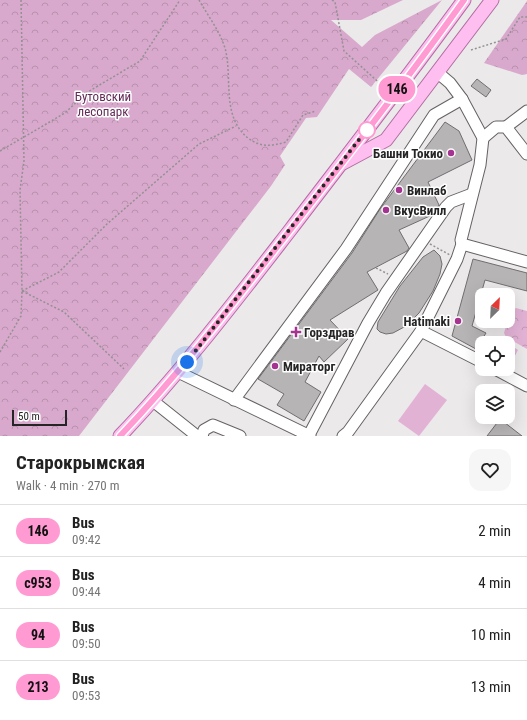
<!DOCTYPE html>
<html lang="en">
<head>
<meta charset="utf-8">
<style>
  :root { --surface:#fff; --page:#f6f6f6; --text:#222; --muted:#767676; --line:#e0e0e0 }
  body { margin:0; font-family:"Roboto Condensed",sans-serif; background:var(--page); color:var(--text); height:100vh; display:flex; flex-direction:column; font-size:15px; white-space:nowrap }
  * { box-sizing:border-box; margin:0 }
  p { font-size:13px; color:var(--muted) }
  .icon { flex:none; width:22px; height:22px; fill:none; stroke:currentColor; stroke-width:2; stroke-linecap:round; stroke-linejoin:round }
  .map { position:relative; height:436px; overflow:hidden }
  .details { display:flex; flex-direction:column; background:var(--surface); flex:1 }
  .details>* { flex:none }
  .badge { padding:0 8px; border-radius:13px; font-size:14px; line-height:26px }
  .needle { width:26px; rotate:24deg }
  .tools { position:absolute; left:475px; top:288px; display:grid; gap:8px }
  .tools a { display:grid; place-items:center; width:40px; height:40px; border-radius:8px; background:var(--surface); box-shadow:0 4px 16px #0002; font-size:20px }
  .scale { position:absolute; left:12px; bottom:10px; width:55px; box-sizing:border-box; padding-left:4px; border:2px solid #262526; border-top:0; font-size:11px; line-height:14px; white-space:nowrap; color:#262526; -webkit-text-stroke:3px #fff; paint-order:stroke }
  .you { position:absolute; width:20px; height:20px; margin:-10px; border:3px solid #fff; border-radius:50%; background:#1a73e8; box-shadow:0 0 0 6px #1a73e833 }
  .map>.badge { position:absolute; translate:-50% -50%; box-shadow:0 0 0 2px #fff }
  .round { display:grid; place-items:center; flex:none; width:42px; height:42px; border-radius:12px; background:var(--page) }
  .overview { display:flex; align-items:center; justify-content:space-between; height:68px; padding:0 16px }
  h1 { font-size:19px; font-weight:700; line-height:30px }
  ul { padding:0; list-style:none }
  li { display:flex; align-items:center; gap:12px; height:52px; padding:0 16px; border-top:1px solid var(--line) }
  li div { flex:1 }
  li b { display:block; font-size:15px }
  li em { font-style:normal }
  li .badge { min-width:44px; font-weight:700; text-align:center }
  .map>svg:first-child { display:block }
  .forest { fill:url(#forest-crowns) }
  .park { fill:url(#park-crowns) }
  .garden { fill:#e2b2d5 }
  .building { fill:#b7b4b6; stroke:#716e71 }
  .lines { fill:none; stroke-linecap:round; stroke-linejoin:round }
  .minor-casing { stroke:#656264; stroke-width:13 }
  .major-casing { stroke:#b26da3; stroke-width:15 }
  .path { stroke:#949193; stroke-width:1.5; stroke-dasharray:2 2; stroke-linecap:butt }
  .minor { stroke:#fff; stroke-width:11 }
  .major { stroke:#febff0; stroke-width:13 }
  .line-casing { stroke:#fff; stroke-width:9 }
  .line { stroke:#ff9ad2; stroke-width:6 }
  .walk { stroke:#262526; stroke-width:4; stroke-dasharray:0 7.2 }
  .stop-dot { fill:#fff; stroke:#ff9ad2; stroke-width:2 }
  .poi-dot { fill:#a53491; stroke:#fff; stroke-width:1.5 }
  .labels { text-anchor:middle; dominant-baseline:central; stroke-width:3; stroke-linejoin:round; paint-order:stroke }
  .park-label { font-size:13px; fill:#642b58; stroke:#fff }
  .poi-label { font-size:13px; font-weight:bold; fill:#262526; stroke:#fff; text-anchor:start }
</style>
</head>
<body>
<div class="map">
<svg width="527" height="436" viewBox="0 0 527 436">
  <defs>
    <pattern id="forest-crowns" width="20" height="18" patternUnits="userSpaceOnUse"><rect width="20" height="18" fill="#d8a9cc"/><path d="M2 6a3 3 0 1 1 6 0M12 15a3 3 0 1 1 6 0" fill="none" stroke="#b991af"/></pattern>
    <pattern id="park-crowns" width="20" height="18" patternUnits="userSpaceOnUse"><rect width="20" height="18" fill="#e2b2d5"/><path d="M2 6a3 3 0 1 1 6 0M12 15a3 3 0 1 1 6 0" fill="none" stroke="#c299b7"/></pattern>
  </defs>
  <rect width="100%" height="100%" fill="#ece9eb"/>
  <!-- forest -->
  <g class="forest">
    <path d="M 0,0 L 403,0 L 361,20 L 331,20 L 362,47 L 375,35 L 442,0 L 371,87 L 349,69 L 317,117 L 306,118 L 280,156 L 285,165 L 271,186 L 79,436 L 0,436 Z"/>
    <path d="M 527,1 L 527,74 L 522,75 L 484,63 Z"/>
  </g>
  <!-- park -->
  <g class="park">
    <path d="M 516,308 L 527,311 L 527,349 L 506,337 L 504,333 L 510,312 Z"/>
    <path d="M 508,343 L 518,350 L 512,361 L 509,362 Z"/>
  </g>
  <!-- garden -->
  <path class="garden" d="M 425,384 L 447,400 L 419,436 L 398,421 Z"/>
  <!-- building -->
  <g class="building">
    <path d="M 477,79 L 491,90 L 486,97 L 471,86 Z"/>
    <path d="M 445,122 L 459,131 L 472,160 L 428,182 L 439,205 L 432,215 L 399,230 L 409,248 L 407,251 L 367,272 L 378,290 L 330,320 L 348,339 L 324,362 L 319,356 L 305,382 L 321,392 L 304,421 L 277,405 L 284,394 L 258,379 L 352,253 L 380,209 Z"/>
    <path d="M 434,250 L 440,256 L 442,264 L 440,274 L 433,291 L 419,313 L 406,326 L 393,333 L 386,334 L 380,332 L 377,329 L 378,322 L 400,286 L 423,257 Z"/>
    <path d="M 473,259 L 527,273 L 527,291 L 485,280 L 472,326 L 486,333 L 476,349 L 452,336 Z"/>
    <path d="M 500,419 L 522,436 L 487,436 Z"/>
  </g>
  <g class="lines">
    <defs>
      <g id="minor">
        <path d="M 437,72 L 450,83 L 462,99 L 483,138 L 480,165 L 461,240 L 462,244 L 527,262"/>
        <path d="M 506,127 L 527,111"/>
        <path d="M 483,138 L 496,127 L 506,127 L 527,154"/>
        <path d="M 421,331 L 457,259 L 462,244"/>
        <path d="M 495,369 L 527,386"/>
        <path d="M 178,372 L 310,436"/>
        <path d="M 234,400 L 346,249 L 434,115 L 462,99"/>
        <path d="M 153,401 L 197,436"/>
        <path d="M 309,435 L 368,323 L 386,293 L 446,207 L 451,202 L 472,194"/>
        <path d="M 202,436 L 204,430 L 213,425 L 240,436"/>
        <path d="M 343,436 L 348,432 L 421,331 L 482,362"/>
      </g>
      <g id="major">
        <path d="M 343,163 L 386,140 L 492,0"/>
        <path d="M 120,436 C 182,371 236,300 291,229 C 349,153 408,77 464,0"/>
      </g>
    </defs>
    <!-- minor casing -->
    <use href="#minor" class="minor-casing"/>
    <!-- major casing -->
    <use href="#major" class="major-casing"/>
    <!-- path -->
    <g class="path">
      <path d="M 199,0 C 208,16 222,34 226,52 C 232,82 222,117 248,138 C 261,148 272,146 286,142 L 303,115 L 316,111"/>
      <path d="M 332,0 L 335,2 L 344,51 L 385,88"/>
      <path d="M 471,50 L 506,39 L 520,17 L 527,17"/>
      <path d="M 0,151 L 65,113 L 86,93 L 140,61 L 180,0"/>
      <path d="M 430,244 L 450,255"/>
      <path d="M 376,268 L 388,274"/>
      <path d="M 22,291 L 59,272 L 107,224 L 199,144 L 236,126"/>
      <path d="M 22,291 L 64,312 L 124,369"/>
      <path d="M 0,352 L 21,316 L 22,291 L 20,190 L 24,161 L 21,0"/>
    </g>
    <!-- minor -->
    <use href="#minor" class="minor"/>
    <!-- major -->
    <use href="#major" class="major"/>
  </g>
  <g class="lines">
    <defs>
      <path id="line" d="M 120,436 C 179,374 231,306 284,238 C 345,160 406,81 464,0"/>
    </defs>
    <!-- line casing -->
    <use href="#line" class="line-casing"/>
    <!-- line -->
    <use href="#line" class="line"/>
    <!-- walk -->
    <path class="walk" d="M 187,362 L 368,128 L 367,130"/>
  </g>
  <!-- markers -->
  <circle class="stop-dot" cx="367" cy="130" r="8"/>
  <g class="poi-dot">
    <circle cx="451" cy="153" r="4"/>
    <circle cx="399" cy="190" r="4"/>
    <circle cx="386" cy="210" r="4"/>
    <circle cx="458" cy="321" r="4"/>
    <path d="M294 326h4v4h4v4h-4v4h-4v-4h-4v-4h4z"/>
    <circle cx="275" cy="366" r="4"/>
  </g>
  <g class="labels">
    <!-- park labels -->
    <g class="park-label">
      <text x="103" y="96">Бутовский<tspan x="103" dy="15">лесопарк</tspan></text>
    </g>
    <!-- poi labels -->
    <g class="poi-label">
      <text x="443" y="153" text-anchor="end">Башни Токио</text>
      <text x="407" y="190">Винлаб</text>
      <text x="394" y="210">ВкусВилл</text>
      <text x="450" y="321" text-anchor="end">Hatimaki</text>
      <text x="304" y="332">Горздрав</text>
      <text x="283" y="366">Мираторг</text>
    </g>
  </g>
</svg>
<div class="tools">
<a><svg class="needle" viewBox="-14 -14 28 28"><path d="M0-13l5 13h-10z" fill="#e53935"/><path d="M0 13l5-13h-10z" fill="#767676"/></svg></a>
<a><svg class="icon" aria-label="locate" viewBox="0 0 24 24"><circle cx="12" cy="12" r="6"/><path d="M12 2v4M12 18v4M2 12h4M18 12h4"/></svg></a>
<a><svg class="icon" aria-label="layers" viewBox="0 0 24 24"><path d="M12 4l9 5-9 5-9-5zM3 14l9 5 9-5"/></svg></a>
</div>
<div class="scale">50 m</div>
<div class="you" style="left:187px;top:362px"></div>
<b class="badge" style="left:397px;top:89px;background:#ff9ad2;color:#111">146</b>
</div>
<section class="details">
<div class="overview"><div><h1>Старокрымская</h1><p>Walk · 4 min · 270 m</p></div><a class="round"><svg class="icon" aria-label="heart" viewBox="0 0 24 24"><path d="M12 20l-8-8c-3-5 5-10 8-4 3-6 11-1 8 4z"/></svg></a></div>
<ul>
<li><span class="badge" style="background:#ff9ad2;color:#111">146</span><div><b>Bus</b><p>09:42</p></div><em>2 min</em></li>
<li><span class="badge" style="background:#ff9ad2;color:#111">с953</span><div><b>Bus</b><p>09:44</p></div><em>4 min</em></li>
<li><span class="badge" style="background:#ff9ad2;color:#111">94</span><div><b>Bus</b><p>09:50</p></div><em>10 min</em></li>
<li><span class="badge" style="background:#ff9ad2;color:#111">213</span><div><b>Bus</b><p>09:53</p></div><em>13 min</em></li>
</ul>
</section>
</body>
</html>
